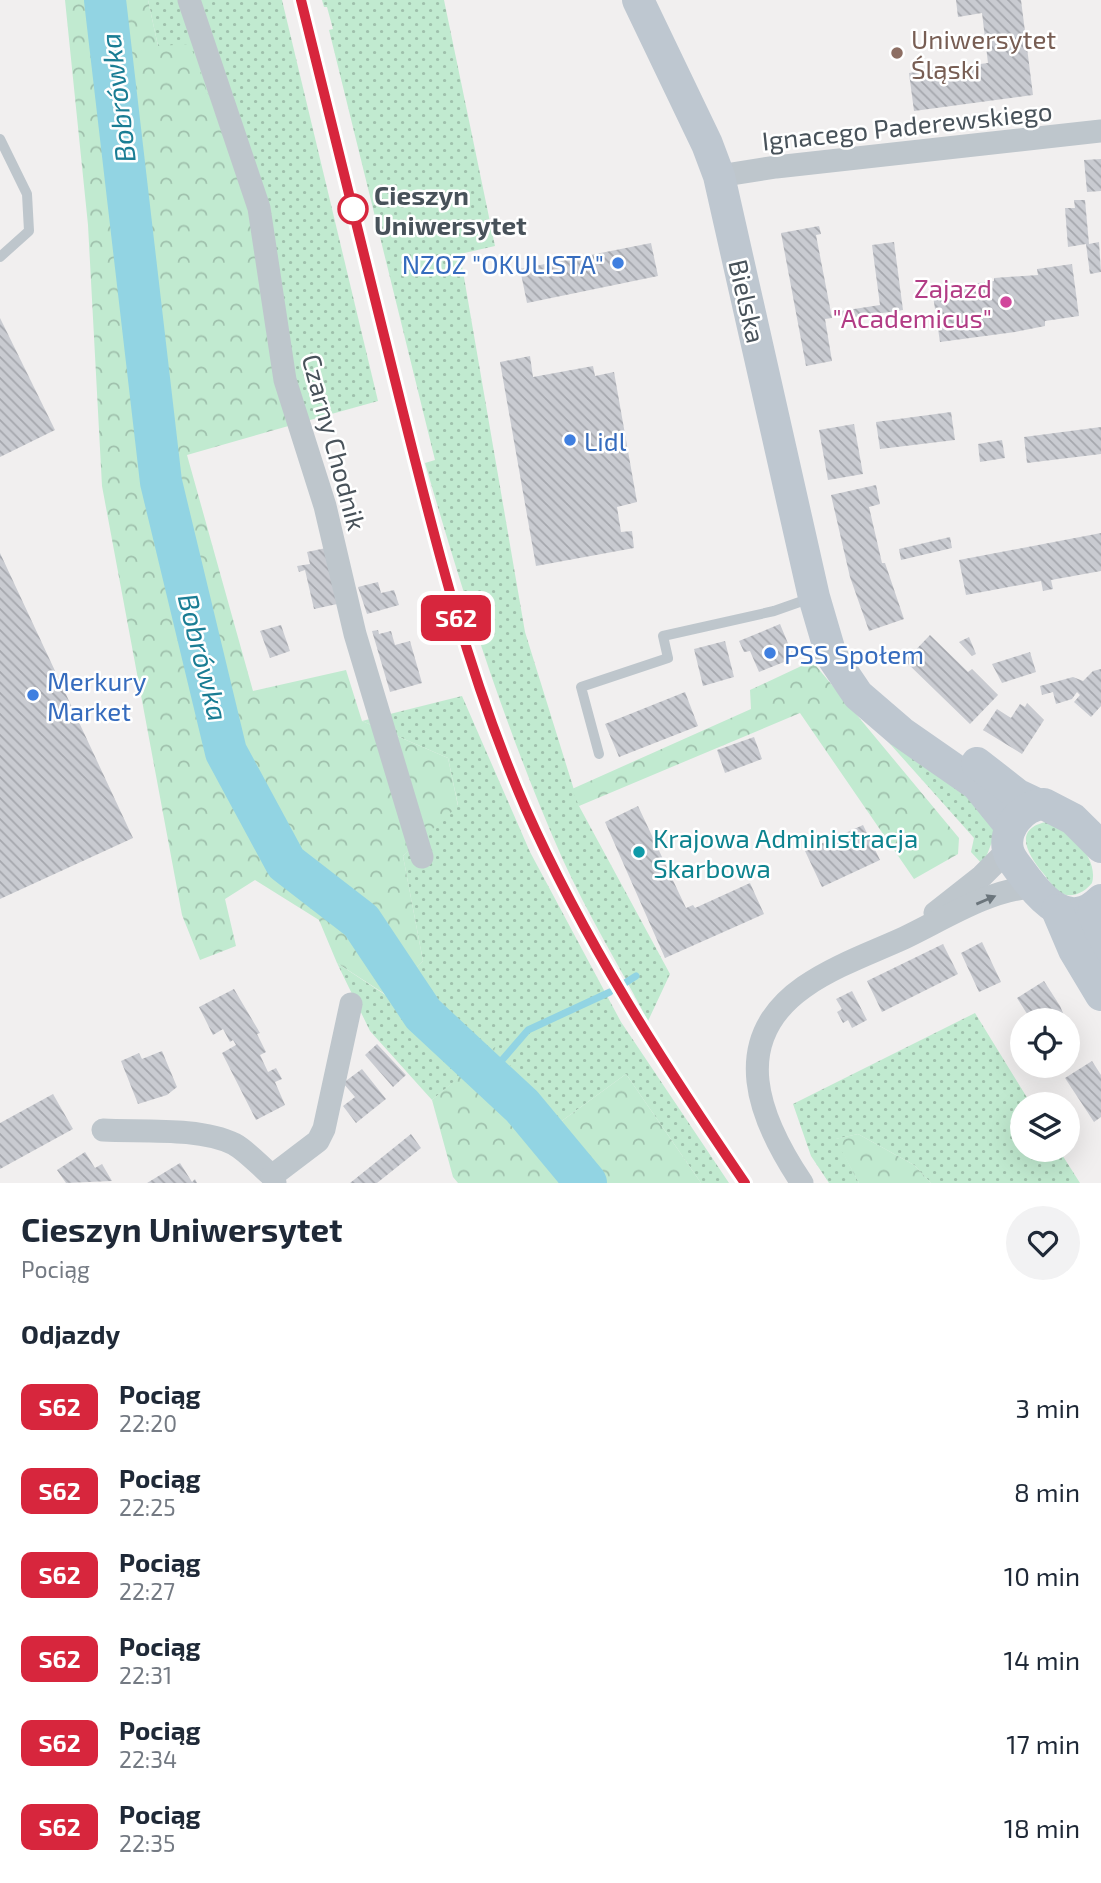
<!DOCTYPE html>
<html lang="pl">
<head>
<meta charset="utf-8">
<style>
  :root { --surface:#fff; --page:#f2f2f3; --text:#1f2937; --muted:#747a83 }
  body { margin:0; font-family:"Exo 2",sans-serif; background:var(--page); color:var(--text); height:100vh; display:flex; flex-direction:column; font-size:26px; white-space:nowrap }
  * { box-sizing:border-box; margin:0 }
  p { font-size:23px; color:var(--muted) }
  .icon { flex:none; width:38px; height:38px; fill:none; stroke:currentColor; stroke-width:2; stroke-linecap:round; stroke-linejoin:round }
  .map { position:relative; height:1183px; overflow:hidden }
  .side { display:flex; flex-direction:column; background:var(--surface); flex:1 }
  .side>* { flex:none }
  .badge { padding:0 14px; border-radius:10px; font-size:24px; line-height:46px }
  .tools { position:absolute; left:1010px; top:1008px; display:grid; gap:14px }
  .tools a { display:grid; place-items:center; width:70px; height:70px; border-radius:50%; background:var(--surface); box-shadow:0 7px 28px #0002; font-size:35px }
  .map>.badge { position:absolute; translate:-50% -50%; box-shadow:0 0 0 4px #fff }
  h2 { padding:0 21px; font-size:26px; line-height:63px }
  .round { display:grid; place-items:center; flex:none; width:74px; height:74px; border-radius:37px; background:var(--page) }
  .overview { display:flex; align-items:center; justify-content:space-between; height:119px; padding:0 21px }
  h1 { font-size:33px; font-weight:700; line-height:52px }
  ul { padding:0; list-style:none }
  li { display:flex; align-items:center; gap:21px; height:84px; padding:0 21px }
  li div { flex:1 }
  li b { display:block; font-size:26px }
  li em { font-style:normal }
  li .badge { min-width:77px; font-weight:700; text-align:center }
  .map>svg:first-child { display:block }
  .grass { fill:url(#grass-dots) }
  .forest { fill:url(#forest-crowns) }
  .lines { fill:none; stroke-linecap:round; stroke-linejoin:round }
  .stream { stroke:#92d4e3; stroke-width:7 }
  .river { stroke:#92d4e3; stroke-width:42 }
  .building { fill:url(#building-back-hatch) }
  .lane { stroke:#bec6cc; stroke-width:10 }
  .street { stroke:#bec6cc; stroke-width:23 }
  .secondary { stroke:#bec7d0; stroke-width:32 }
  .rail-casing { stroke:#b1b4b8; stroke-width:8 }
  .rail { stroke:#fff; stroke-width:5; stroke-dasharray:16; stroke-linecap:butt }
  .oneway { fill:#6b757c }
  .line-casing { stroke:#fff; stroke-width:16 }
  .line { stroke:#d7263d; stroke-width:10 }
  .education-dot { fill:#8d6e63; stroke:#fff; stroke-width:2.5 }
  .stop-dot { fill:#fff; stroke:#d7263d; stroke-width:3.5 }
  .shop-dot { fill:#3f7fe0; stroke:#fff; stroke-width:2.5 }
  .hotel-dot { fill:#d1479c; stroke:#fff; stroke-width:2.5 }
  .culture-dot { fill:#0f9aa8; stroke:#fff; stroke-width:2.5 }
  .labels { text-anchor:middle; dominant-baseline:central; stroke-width:5; stroke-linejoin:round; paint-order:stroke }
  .education-label { font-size:26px; fill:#785e54; stroke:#fff; text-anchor:start }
  .street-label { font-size:26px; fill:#48525a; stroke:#fff }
  .stop-label { font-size:26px; font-weight:bold; fill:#48525a; stroke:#fff; text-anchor:start }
  .shop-label { font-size:26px; fill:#366cbe; stroke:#fff; text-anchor:start }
  .hotel-label { font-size:26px; fill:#b23c85; stroke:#fff; text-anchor:end }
  .culture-label { font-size:26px; fill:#0d838f; stroke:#fff; text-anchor:start }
  .water-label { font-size:28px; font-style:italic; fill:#1a7d94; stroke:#fff }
</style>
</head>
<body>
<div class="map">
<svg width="1101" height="1183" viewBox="0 0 1101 1183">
  <defs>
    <pattern id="grass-dots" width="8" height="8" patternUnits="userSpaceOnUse" patternTransform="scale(1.75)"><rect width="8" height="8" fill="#c1ead0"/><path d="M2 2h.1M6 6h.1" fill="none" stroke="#9fc0ac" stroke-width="1.8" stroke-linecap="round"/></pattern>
    <pattern id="forest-crowns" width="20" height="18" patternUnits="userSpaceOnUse" patternTransform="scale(1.75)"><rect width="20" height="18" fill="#c1ead0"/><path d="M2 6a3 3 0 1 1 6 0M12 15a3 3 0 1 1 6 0" fill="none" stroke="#9fc0ac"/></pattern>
    <pattern id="building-back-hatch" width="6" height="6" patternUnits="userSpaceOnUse" patternTransform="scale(1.75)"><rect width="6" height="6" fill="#c9cbd1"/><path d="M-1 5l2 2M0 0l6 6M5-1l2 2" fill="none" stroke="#a5a7ad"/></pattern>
  </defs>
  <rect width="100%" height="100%" fill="#f1efef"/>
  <!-- grass -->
  <g class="grass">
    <path d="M 148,0 L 282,0 L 378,401 L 292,425 L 158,46 Z"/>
    <path d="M 322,0 L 444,0 L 495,246 L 460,254 L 525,632 L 579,806 L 670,974 L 648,1021 C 620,967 588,915 563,860 C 506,731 464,598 425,463 L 435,460 L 329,30 L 333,29 L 327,7 L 324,7 Z"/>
    <path d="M 462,696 L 530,852 L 621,1022 L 729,1183 L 701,1183 L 626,1074 L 559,1123 L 495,1048 L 432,1100 L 370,1031 L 337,963 L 387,996 L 423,961 L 403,856 L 458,805 L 448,758 L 362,721 Z"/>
    <path d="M 858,708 L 990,814 L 995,834 L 983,865 L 971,852 L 974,838 Z"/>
    <path d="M 1051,821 C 1070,831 1099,858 1092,883 C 1086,891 1074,898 1063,894 C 1054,890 1049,880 1043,873 C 1026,852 1012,827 1051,821 Z"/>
    <path d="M 975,1013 L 1031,1104 L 1022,1104 L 1022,1150 L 1059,1150 L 1080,1183 L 931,1183 L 914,1165 L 858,1134 L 836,1139 L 859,1183 L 829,1183 L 811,1156 L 793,1104 Z"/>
  </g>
  <!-- forest -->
  <g class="forest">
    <path d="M 65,0 L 148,0 L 158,46 L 190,44 L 246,200 L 292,425 L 187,455 L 253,691 L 346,670 L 362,721 L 448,758 L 458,806 L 403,856 L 423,961 L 388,996 L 337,963 L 319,920 L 255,880 L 225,899 L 236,946 L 200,960 L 182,915 L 102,486 L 88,225 Z"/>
    <path d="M 812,661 L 959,838 L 958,854 L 914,879 L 800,713 L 579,806 L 572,789 L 751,709 L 750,690 Z"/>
    <path d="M 495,1047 L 559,1123 L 626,1074 L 701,1183 L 458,1183 L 453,1177 L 432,1100 Z"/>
    <path d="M 858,1134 L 914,1165 L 931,1183 L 859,1183 L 835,1139 Z"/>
  </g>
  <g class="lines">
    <!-- stream -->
    <g class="stream">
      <path d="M 625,983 L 636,976"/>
      <path d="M 490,1074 L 528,1030 L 610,992"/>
    </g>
    <!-- river -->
    <path class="river" d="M 105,0 L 161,482 L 226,752 L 286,863 L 361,921 L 423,1014 L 522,1106 L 586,1183"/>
  </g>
  <!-- building -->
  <g class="building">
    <path d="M 956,0 L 1021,0 L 1033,95 L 914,111 L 909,73 L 988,63 L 982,13 L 958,17 Z"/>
    <path d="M 1101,159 L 1101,191 L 1087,192 L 1084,160 Z"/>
    <path d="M 1074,200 L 1085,200 L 1089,244 L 1099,242 L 1101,272 L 1090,274 L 1086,244 L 1068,247 L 1065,208 L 1075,208 Z"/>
    <path d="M 819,226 L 821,234 L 816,235 L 832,318 L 825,319 L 832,361 L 806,366 L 781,233 Z"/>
    <path d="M 894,242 L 903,310 L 842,319 L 841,311 L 880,305 L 872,245 Z"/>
    <path d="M 651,243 L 658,276 L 527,303 L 520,269 Z"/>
    <path d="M 1072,264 L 1079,316 L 1045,321 L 1045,326 L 1015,332 L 940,342 L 932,289 L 994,281 L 994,278 L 1038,275 L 1037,269 Z"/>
    <path d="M 0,318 L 55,430 L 0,457 Z"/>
    <path d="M 530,356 L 533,377 L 593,366 L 595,376 L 614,372 L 637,502 L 617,507 L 621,532 L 632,531 L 634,548 L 536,566 L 500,362 Z"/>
    <path d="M 951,412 L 955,440 L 880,449 L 876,422 Z"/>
    <path d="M 854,424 L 863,474 L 828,480 L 819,430 Z"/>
    <path d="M 1101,427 L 1101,454 L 1027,463 L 1024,437 Z"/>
    <path d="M 1002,440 L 1005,458 L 980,462 L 978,444 Z"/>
    <path d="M 876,485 L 880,504 L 869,507 L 882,563 L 885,563 L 904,619 L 869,631 L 850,577 L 831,495 Z"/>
    <path d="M 1101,533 L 1101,571 L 1051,580 L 1053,589 L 1043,591 L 1041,581 L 966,595 L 959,560 Z"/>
    <path d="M 950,537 L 952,548 L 901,560 L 899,549 Z"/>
    <path d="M 326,548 L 342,603 L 314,609 L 305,570 L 299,572 L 297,566 L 310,564 L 307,552 Z"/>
    <path d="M 0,553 L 133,838 L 0,899 Z"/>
    <path d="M 378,582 L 381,593 L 394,590 L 399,605 L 367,614 L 358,587 Z"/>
    <path d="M 780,624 L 794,658 L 759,672 L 750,651 L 744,652 L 739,641 Z"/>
    <path d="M 281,625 L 290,651 L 270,658 L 260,631 Z"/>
    <path d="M 378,630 L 379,634 L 391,631 L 395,645 L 410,641 L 422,683 L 390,692 L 372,631 Z"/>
    <path d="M 930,635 L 968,672 L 972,669 L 998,695 L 970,724 L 905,661 Z"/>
    <path d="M 969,637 L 976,654 L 972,656 L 959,642 Z"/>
    <path d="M 725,641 L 734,677 L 703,686 L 694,649 Z"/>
    <path d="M 1030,652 L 1036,672 L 1002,683 L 992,664 Z"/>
    <path d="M 1101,669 L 1101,706 L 1091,717 L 1074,702 L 1080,695 L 1077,692 L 1072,699 L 1056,704 L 1053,692 L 1042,695 L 1040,686 L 1073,677 L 1083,681 L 1093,671 Z"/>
    <path d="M 685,692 L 698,726 L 619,757 L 605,724 Z"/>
    <path d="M 1027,703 L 1044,720 L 1022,754 L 983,730 L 997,709 L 1011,718 L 1020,704 L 1025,707 Z"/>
    <path d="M 754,737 L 762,759 L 725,773 L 717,750 Z"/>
    <path d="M 638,806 L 686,908 L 693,905 L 695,908 L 750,883 L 764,914 L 665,958 L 605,822 Z"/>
    <path d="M 863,825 L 880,860 L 822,887 L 805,851 Z"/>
    <path d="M 982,942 L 1001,982 L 979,992 L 961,953 Z"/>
    <path d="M 943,944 L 958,974 L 882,1012 L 867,981 Z"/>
    <path d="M 1044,981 L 1060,1006 L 1066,1020 L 1031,1020 L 1017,998 Z"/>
    <path d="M 234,989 L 260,1033 L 257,1034 L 266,1052 L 260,1055 L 268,1072 L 276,1068 L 282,1079 L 275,1082 L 285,1105 L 256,1120 L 222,1053 L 236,1045 L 233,1040 L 230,1042 L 223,1029 L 213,1035 L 199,1007 Z"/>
    <path d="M 852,991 L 867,1020 L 852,1028 L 848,1020 L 843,1023 L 837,1012 L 842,1009 L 836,999 Z"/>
    <path d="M 1068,1023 L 1078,1039 L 1068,1046 Z"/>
    <path d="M 377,1044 L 406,1075 L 393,1087 L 365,1055 Z"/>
    <path d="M 162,1051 L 177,1087 L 167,1095 L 138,1104 L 121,1061 L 139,1053 L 142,1059 Z"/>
    <path d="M 1092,1061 L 1101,1075 L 1101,1117 L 1094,1122 L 1065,1078 Z"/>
    <path d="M 362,1069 L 386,1099 L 356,1123 L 343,1106 L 355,1097 L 343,1083 Z"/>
    <path d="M 53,1094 L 73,1129 L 0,1169 L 0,1123 Z"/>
    <path d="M 411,1134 L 421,1148 L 377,1183 L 350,1183 Z"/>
    <path d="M 85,1152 L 95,1168 L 102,1164 L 112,1181 L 66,1183 L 57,1170 Z"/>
    <path d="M 180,1163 L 192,1182 L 195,1179 L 197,1183 L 147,1183 Z"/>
  </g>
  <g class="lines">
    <!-- lane -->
    <g class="lane">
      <path d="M 0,139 L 27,194 L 29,231 L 0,257"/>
      <path d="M 599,754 L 581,687 L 668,658 L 663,636 L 774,611 L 811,598"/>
    </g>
    <!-- street -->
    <g class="street">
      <path d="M 189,0 L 259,208 L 285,380 L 325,506 L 355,634 L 422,857"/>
      <path d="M 719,176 L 776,167 L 1101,131"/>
      <path d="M 935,913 L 982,876 L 1008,850"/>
      <path d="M 103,1130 C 141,1132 200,1127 234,1144 C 247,1151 260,1166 272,1176 L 275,1183"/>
      <path d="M 272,1176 L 318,1141 L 324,1129 L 351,1004"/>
      <path d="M 802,1183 C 759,1119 727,1041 804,987 C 834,966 871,953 904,938 C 944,919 988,890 1032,887"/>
    </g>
    <!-- secondary -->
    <g class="secondary">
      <path d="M 638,0 L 707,144 L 719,176 L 814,597 L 831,655 L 858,695 L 901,732 L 977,785 L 1011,827"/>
      <path d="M 977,763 L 1018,795 L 1037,804"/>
      <path d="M 1101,847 L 1073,819 L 1044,804 C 1023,805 1003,828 1008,850 C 1010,859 1017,866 1022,873 C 1041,899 1069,932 1101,900"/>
      <path d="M 1095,906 L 1091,927 L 1101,959"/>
      <path d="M 1057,910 L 1074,950 L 1101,995"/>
    </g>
    <defs>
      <path id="rail" d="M 301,0 C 333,126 364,253 395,379 C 430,525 465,669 526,808 C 584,941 663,1063 745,1183"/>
    </defs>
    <!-- rail casing -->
    <use href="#rail" class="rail-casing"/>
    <!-- rail -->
    <use href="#rail" class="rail"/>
  </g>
  <!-- one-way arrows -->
  <defs><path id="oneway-solid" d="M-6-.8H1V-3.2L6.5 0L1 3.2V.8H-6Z" transform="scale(1.75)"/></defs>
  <use class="oneway" href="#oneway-solid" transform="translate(986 900) rotate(-23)"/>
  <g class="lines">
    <defs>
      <path id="line" d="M 301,0 C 333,131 366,261 398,392 C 433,533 467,673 525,807 C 584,941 663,1063 745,1183"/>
    </defs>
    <!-- line casing -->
    <use href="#line" class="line-casing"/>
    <!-- line -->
    <use href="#line" class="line"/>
  </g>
  <!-- markers -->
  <circle class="education-dot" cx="897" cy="53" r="7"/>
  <circle class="stop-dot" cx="353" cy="209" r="14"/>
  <g class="shop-dot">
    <circle cx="618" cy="263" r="7"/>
    <circle cx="570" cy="440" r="7"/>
    <circle cx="770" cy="653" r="7"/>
    <circle cx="33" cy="695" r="7"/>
  </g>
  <circle class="hotel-dot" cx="1006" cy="302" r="7"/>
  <circle class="culture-dot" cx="639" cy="852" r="7"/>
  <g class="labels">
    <!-- education labels -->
    <g class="education-label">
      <text x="911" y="38">Uniwersytet<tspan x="911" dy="30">Śląski</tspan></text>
    </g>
    <!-- street labels -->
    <g class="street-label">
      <text transform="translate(907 125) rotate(-6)">Ignacego Paderewskiego</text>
      <text transform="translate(748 301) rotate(77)">Bielska</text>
      <text transform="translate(335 442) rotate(75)">Czarny Chodnik</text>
    </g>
    <!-- stop labels -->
    <g class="stop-label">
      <text x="374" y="194">Cieszyn<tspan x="374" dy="30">Uniwersytet</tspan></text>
    </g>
    <!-- shop labels -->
    <g class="shop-label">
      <text x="604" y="263" text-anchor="end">NZOZ "OKULISTA"</text>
      <text x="584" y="440">Lidl</text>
      <text x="784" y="653">PSS Społem</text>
      <text x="47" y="680">Merkury<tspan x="47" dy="30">Market</tspan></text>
    </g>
    <!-- hotel labels -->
    <g class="hotel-label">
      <text x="992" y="287">Zajazd<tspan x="992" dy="30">"Academicus"</tspan></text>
    </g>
    <!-- culture labels -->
    <g class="culture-label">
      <text x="653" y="837">Krajowa Administracja<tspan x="653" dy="30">Skarbowa</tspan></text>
    </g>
    <!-- water labels -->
    <g class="water-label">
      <text transform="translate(117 98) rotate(-97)">Bobrówka</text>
      <text transform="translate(204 657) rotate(76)">Bobrówka</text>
    </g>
  </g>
</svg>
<div class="tools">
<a><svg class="icon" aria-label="locate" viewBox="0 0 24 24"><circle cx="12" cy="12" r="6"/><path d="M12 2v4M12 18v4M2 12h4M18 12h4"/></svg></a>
<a><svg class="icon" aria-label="layers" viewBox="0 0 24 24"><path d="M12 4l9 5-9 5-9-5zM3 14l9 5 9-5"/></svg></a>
</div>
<b class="badge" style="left:456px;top:618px;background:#d7263d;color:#fff">S62</b>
</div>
<section class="side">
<div class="overview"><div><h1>Cieszyn Uniwersytet</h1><p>Pociąg</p></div><a class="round"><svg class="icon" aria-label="heart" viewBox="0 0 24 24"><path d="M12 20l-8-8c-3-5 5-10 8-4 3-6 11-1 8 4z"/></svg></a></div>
<h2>Odjazdy</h2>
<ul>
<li><span class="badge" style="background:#d7263d;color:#fff">S62</span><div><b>Pociąg</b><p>22:20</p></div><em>3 min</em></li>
<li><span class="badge" style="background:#d7263d;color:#fff">S62</span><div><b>Pociąg</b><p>22:25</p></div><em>8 min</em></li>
<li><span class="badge" style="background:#d7263d;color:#fff">S62</span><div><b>Pociąg</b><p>22:27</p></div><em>10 min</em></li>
<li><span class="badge" style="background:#d7263d;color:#fff">S62</span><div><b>Pociąg</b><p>22:31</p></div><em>14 min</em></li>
<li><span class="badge" style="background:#d7263d;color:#fff">S62</span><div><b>Pociąg</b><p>22:34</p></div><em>17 min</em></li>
<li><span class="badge" style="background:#d7263d;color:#fff">S62</span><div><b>Pociąg</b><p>22:35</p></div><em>18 min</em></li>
</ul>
</section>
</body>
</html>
